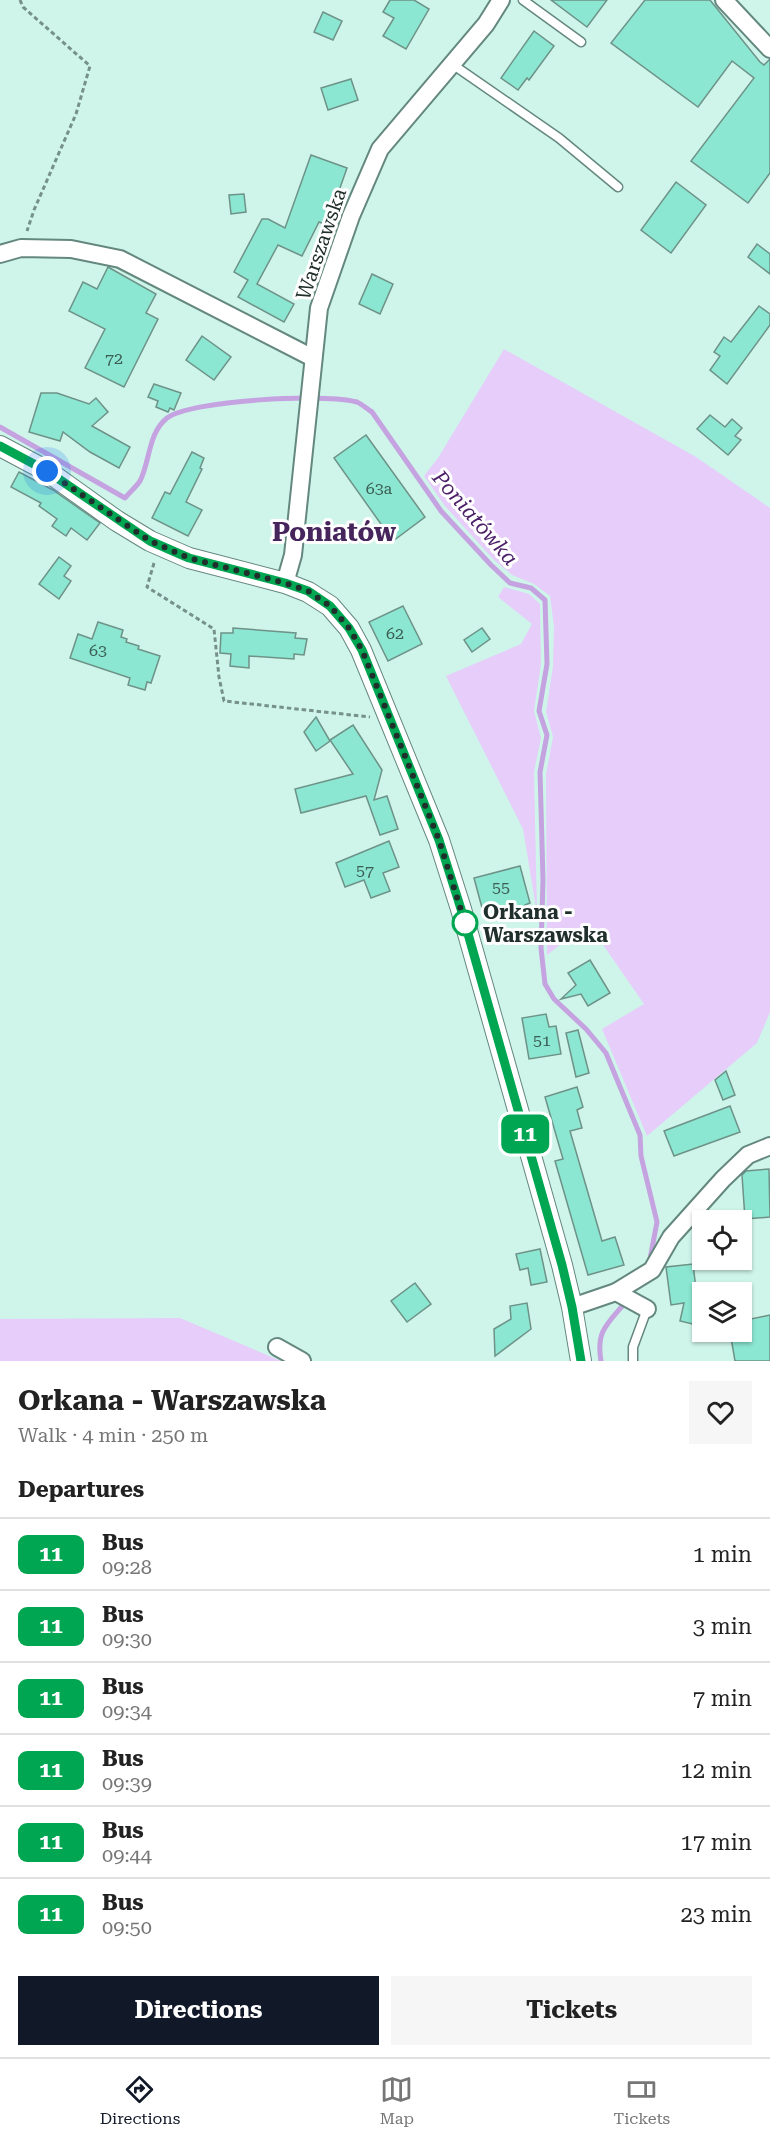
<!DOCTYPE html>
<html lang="en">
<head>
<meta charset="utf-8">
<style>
  :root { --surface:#fff; --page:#f6f6f6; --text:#222; --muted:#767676; --line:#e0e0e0; --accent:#111827 }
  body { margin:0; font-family:"Roboto Serif",serif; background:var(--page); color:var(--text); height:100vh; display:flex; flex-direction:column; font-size:22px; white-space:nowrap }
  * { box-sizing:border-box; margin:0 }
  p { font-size:20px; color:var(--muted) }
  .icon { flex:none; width:33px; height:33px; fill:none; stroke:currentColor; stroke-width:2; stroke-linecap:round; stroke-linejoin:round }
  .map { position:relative; height:1361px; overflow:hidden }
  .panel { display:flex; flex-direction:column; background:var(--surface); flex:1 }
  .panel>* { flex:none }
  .badge { padding:0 12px; border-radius:9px; font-size:21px; line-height:39px }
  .controls { position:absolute; left:692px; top:1210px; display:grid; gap:12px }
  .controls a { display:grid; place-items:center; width:60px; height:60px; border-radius:0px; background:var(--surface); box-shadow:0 2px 4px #0004; font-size:30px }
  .you { position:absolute; width:30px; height:30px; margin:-15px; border:4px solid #fff; border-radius:50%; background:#1a73e8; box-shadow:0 0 0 9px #1a73e833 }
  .map>.badge { position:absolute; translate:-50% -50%; box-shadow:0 0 0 3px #fff }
  h2 { padding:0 18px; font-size:22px; line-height:54px }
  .round { display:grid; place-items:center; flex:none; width:63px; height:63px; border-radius:0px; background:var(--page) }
  .summary { display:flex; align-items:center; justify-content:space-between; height:102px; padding:0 18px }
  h1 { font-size:28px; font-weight:700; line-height:45px }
  .cta { display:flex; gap:12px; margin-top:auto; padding:12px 18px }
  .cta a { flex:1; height:69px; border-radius:0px; background:var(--accent); color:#fff; font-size:24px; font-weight:700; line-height:69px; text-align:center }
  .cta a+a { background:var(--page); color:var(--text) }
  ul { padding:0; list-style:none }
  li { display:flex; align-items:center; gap:18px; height:72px; padding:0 18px; border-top:2px solid var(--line) }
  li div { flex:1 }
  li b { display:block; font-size:22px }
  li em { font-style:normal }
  li .badge { min-width:66px; font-weight:700; text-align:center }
  .tabs { display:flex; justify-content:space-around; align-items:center; height:84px; border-top:2px solid var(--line); background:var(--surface); font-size:16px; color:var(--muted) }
  .tabs a { display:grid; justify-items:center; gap:3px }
  .tabs .selected { color:var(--accent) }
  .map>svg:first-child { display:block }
  .green { fill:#e6cdfa }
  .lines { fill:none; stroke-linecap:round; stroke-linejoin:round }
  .stream { stroke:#c5a2e0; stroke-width:5 }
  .building { fill:#8be7d1; stroke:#6e9288; stroke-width:1.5 }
  .service-casing { stroke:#64877e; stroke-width:11 }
  .minor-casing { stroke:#64877e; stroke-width:20 }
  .tertiary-casing { stroke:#64877e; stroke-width:22 }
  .path { stroke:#76918a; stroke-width:3; stroke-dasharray:4.5 3; stroke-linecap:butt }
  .service { stroke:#fff; stroke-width:8 }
  .minor { stroke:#fff; stroke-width:16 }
  .tertiary { stroke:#fff; stroke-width:20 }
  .line-casing { stroke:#fff; stroke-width:14 }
  .line { stroke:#00a651; stroke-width:9 }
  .walk { stroke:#202f2b; stroke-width:6; stroke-dasharray:0 10.8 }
  .stop-dot { fill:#fff; stroke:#00a651; stroke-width:3 }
  .labels { text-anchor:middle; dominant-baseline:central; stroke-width:6; stroke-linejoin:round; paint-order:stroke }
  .number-label { font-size:16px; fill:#3b5d54 }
  .street-label { font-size:20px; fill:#202f2b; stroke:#fff }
  .stop-label { font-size:20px; font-weight:bold; fill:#202f2b; stroke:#fff; text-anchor:start }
  .water-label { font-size:21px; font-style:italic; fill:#4d2169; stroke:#fff }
  .district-label { font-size:26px; font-weight:bold; fill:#46245c; stroke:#fff }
</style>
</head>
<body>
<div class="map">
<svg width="770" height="1361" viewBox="0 0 770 1361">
  <rect width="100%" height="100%" fill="#cff5eb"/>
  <!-- green -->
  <g class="green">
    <path d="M 504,349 L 696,457 L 770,508 L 770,1012 L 757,1043 L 647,1136 L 602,1029 L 644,1004 L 588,923 L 547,955 L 546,774 L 553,737 L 546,712 L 553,666 L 554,627 L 550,596 L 534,584 L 512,575 L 493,559 L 445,506 L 424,476 L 438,458 Z"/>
    <path d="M 504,587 L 529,594 L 540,604 L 541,664 L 534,711 L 541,738 L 534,772 L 537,913 L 523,829 L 446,676 L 521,644 L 532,624 L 498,597 Z"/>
    <path d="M 180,1318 L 281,1361 L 0,1361 L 0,1319 Z"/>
  </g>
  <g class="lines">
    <!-- stream -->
    <g class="stream">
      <path d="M 0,427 L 125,498 C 129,493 136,487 140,481 C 150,462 148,433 167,418 C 191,400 327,393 357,402 C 362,404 367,409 372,412 L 441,511 L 491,565 L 510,583 L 531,588 L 545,600 L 547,664 L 539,711 L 547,735 L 540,772 L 543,880 L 541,948 L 545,984 L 554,999 L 586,1029 L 606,1053 L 640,1135 L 641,1156 L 657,1222 L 650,1259"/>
      <path d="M 601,1361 C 596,1332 606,1325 624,1304"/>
    </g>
  </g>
  <!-- building -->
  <g class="building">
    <path d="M 390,0 L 414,0 L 429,9 L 406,49 L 383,36 L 394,18 L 383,12 Z"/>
    <path d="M 551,0 L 607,0 L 587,27 Z"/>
    <path d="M 645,0 L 710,0 L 760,62 L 764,65 L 770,59 L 770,173 L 748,203 L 691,161 L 754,78 L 732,61 L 698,107 L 611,43 Z"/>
    <path d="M 323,12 L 342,21 L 333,40 L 314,32 Z"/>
    <path d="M 534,31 L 554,46 L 529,80 L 527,78 L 518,90 L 501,78 Z"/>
    <path d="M 351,79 L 358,100 L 328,110 L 321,88 Z"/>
    <path d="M 311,155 L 347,168 L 327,225 L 319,222 L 302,256 L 278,245 L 257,284 L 294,304 L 284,322 L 238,297 L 248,280 L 234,272 L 262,219 L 268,219 L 285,228 Z"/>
    <path d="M 676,182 L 706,205 L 671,253 L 641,230 Z"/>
    <path d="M 244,194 L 246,212 L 231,214 L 229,195 Z"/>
    <path d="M 757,244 L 770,254 L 770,274 L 748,257 Z"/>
    <path d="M 108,267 L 156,294 L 146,313 L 158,319 L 124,387 L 85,368 L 105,329 L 69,311 L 83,282 L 97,289 Z"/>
    <path d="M 372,274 L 393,284 L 380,314 L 359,304 Z"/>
    <path d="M 759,306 L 770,314 L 770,325 L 727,384 L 710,370 L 720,356 L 714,352 L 724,337 L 731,342 Z"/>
    <path d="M 202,336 L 231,357 L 214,380 L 186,360 Z"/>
    <path d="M 154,384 L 181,393 L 174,410 L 170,408 L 168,412 L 156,407 L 158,401 L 148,397 Z"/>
    <path d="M 41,393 L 57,393 L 89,404 L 96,398 L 108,412 L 92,426 L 130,447 L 119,468 L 90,452 L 63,432 L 60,441 L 29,432 Z"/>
    <path d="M 710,415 L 725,427 L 732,419 L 742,428 L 735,436 L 741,440 L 728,455 L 697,429 Z"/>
    <path d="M 366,435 L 425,517 L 393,541 L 334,458 Z"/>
    <path d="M 192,452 L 204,458 L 200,468 L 202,469 L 186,502 L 202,510 L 188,536 L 152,518 L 165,492 L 170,494 Z"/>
    <path d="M 19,472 L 53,490 L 100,523 L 87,540 L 71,528 L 66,536 L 52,526 L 57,519 L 39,506 L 41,503 L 11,487 Z"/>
    <path d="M 59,557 L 71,566 L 64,576 L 71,581 L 59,599 L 39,584 Z"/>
    <path d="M 403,606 L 422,644 L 388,661 L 369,622 Z"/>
    <path d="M 98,622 L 123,630 L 121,637 L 127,639 L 126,642 L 139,646 L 138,649 L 160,656 L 151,683 L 147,682 L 145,690 L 128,685 L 130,678 L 70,658 L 78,634 L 92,639 Z"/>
    <path d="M 233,628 L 296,633 L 295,638 L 307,639 L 304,655 L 294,654 L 294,659 L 249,656 L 249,668 L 230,666 L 231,654 L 220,653 L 221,633 L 233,633 Z"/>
    <path d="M 482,628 L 490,639 L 472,652 L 464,640 Z"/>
    <path d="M 316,717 L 330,741 L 316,751 L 304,732 Z"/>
    <path d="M 353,725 L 382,770 L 374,800 L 387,796 L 398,829 L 380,835 L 366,796 L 301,813 L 295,789 L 353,774 L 330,740 Z"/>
    <path d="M 389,841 L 399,867 L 383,873 L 390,891 L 371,898 L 364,880 L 345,887 L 336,863 Z"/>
    <path d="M 520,866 L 530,903 L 525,905 L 527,914 L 506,920 L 504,913 L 485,919 L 474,878 Z"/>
    <path d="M 590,960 L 610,993 L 588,1006 L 581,994 L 561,999 L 576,985 L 568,973 Z"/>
    <path d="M 546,1014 L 549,1027 L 556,1026 L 561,1054 L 529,1059 L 522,1018 Z"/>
    <path d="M 578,1030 L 589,1073 L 576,1077 L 566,1033 Z"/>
    <path d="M 726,1071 L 735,1095 L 723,1100 L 715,1080 Z"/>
    <path d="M 577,1087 L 583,1107 L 577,1110 L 582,1128 L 570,1131 L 602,1241 L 615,1237 L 624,1265 L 588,1275 L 555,1161 L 563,1159 L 545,1097 Z"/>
    <path d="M 730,1106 L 740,1132 L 674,1156 L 664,1131 Z"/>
    <path d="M 769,1169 L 770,1217 L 745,1219 L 742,1175 L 746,1171 Z"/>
    <path d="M 540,1249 L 547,1282 L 531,1285 L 528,1268 L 520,1270 L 516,1254 Z"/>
    <path d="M 693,1264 L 697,1297 L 701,1326 L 680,1321 L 684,1303 L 671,1305 L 666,1267 Z"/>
    <path d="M 415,1283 L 431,1304 L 407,1322 L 391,1301 Z"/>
    <path d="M 527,1303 L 531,1329 L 495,1356 L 494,1329 L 511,1319 L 510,1306 Z"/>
    <path d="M 770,1315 L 770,1361 L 735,1361 L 730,1332 L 741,1332 L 741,1321 Z"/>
  </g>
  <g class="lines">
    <defs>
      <g id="service">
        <path d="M 523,0 L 581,42"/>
        <path d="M 452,64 L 559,138 L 618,187"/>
        <path d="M 633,1361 L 633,1347 L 647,1309"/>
      </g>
      <g id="minor">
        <path d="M 724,0 L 770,49"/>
        <path d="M 0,254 L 21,248 L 71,249 L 120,259 L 313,358"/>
        <path d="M 285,583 L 293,555 L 319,308 L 351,216 L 380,149 L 486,24 L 501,0"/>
        <path d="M 616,1292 L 652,1270 L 671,1237 L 723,1179 L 748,1155 L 770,1146"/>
        <path d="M 572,1307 L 616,1292 L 647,1309"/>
        <path d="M 277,1347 L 302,1361"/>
      </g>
      <path id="tertiary" d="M 0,446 L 47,471 L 117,521 L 150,541 L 189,558 L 285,583 L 308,592 L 330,606 L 349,628 L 361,650 L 439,840 L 461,909 L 562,1265 L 572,1307 L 581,1361"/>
    </defs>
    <!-- service casing -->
    <use href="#service" class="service-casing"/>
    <!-- minor casing -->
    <use href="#minor" class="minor-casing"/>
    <!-- tertiary casing -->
    <use href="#tertiary" class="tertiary-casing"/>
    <!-- path -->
    <g class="path">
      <path d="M 20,0 L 23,7 L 90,66 L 76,114 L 34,210 L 27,231"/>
      <path d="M 154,563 L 147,587 L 214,629 L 219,677 L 224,701 L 370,717"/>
    </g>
    <!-- service -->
    <use href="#service" class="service"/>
    <!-- minor -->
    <use href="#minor" class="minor"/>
    <!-- tertiary -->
    <use href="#tertiary" class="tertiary"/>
  </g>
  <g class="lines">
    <defs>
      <path id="line" d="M 0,446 L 47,471 L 150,541 L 189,558 L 285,583 L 308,591 L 330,606 L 349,628 L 362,650 L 439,840 L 461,909 L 562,1265 L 572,1307 L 581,1361"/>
    </defs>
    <!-- line casing -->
    <use href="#line" class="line-casing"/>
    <!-- line -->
    <use href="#line" class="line"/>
    <!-- walk -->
    <path class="walk" d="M 47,471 L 150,541 L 189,558 L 285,583 L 308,591 L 330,606 L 349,628 L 362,650 L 439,840 L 465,923"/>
  </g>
  <!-- markers -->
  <circle class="stop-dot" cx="465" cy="923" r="12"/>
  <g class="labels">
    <!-- number labels -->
    <g class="number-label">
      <text x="114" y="358">72</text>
      <text x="379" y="488">63a</text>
      <text x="395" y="633">62</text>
      <text x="98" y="650">63</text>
      <text x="365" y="870">57</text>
      <text x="501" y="887">55</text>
      <text x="542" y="1040">51</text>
    </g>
    <!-- street labels -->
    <g class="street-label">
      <text transform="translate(321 244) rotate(-71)">Warszawska</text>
    </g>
    <!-- stop labels -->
    <g class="stop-label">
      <text x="483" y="912">Orkana -<tspan x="483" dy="23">Warszawska</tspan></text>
    </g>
    <!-- water labels -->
    <g class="water-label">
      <text transform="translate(475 518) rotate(49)">Poniatówka</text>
    </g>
    <!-- district labels -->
    <g class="district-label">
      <text x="334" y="532">Poniatów</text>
    </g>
  </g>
</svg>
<div class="controls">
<a><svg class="icon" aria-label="locate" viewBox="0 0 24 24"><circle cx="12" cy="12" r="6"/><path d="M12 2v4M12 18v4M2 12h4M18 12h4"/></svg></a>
<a><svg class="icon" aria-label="layers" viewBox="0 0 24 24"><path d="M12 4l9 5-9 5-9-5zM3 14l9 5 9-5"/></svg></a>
</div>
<div class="you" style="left:47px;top:471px"></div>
<b class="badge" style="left:525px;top:1134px;background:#00a651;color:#fff">11</b>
</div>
<section class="panel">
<div class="summary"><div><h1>Orkana - Warszawska</h1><p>Walk · 4 min · 250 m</p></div><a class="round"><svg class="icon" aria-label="heart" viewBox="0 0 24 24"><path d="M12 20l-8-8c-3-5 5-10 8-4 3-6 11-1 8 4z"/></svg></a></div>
<h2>Departures</h2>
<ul>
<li><span class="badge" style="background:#00a651;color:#fff">11</span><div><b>Bus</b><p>09:28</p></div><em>1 min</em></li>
<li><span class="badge" style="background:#00a651;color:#fff">11</span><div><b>Bus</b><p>09:30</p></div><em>3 min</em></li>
<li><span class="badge" style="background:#00a651;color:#fff">11</span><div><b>Bus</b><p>09:34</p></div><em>7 min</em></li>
<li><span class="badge" style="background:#00a651;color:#fff">11</span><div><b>Bus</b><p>09:39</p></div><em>12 min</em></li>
<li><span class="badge" style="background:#00a651;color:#fff">11</span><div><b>Bus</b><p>09:44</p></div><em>17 min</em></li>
<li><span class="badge" style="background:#00a651;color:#fff">11</span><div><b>Bus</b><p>09:50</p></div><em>23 min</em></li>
</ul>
<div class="cta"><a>Directions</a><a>Tickets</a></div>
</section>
<nav class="tabs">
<a class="selected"><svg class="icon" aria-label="directions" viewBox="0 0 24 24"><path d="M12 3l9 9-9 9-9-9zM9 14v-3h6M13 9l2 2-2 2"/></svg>Directions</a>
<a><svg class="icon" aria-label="map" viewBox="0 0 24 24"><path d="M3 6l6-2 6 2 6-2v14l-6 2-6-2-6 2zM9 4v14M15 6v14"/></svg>Map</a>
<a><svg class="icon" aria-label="tickets" viewBox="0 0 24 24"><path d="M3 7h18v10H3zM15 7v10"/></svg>Tickets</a>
</nav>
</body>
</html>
